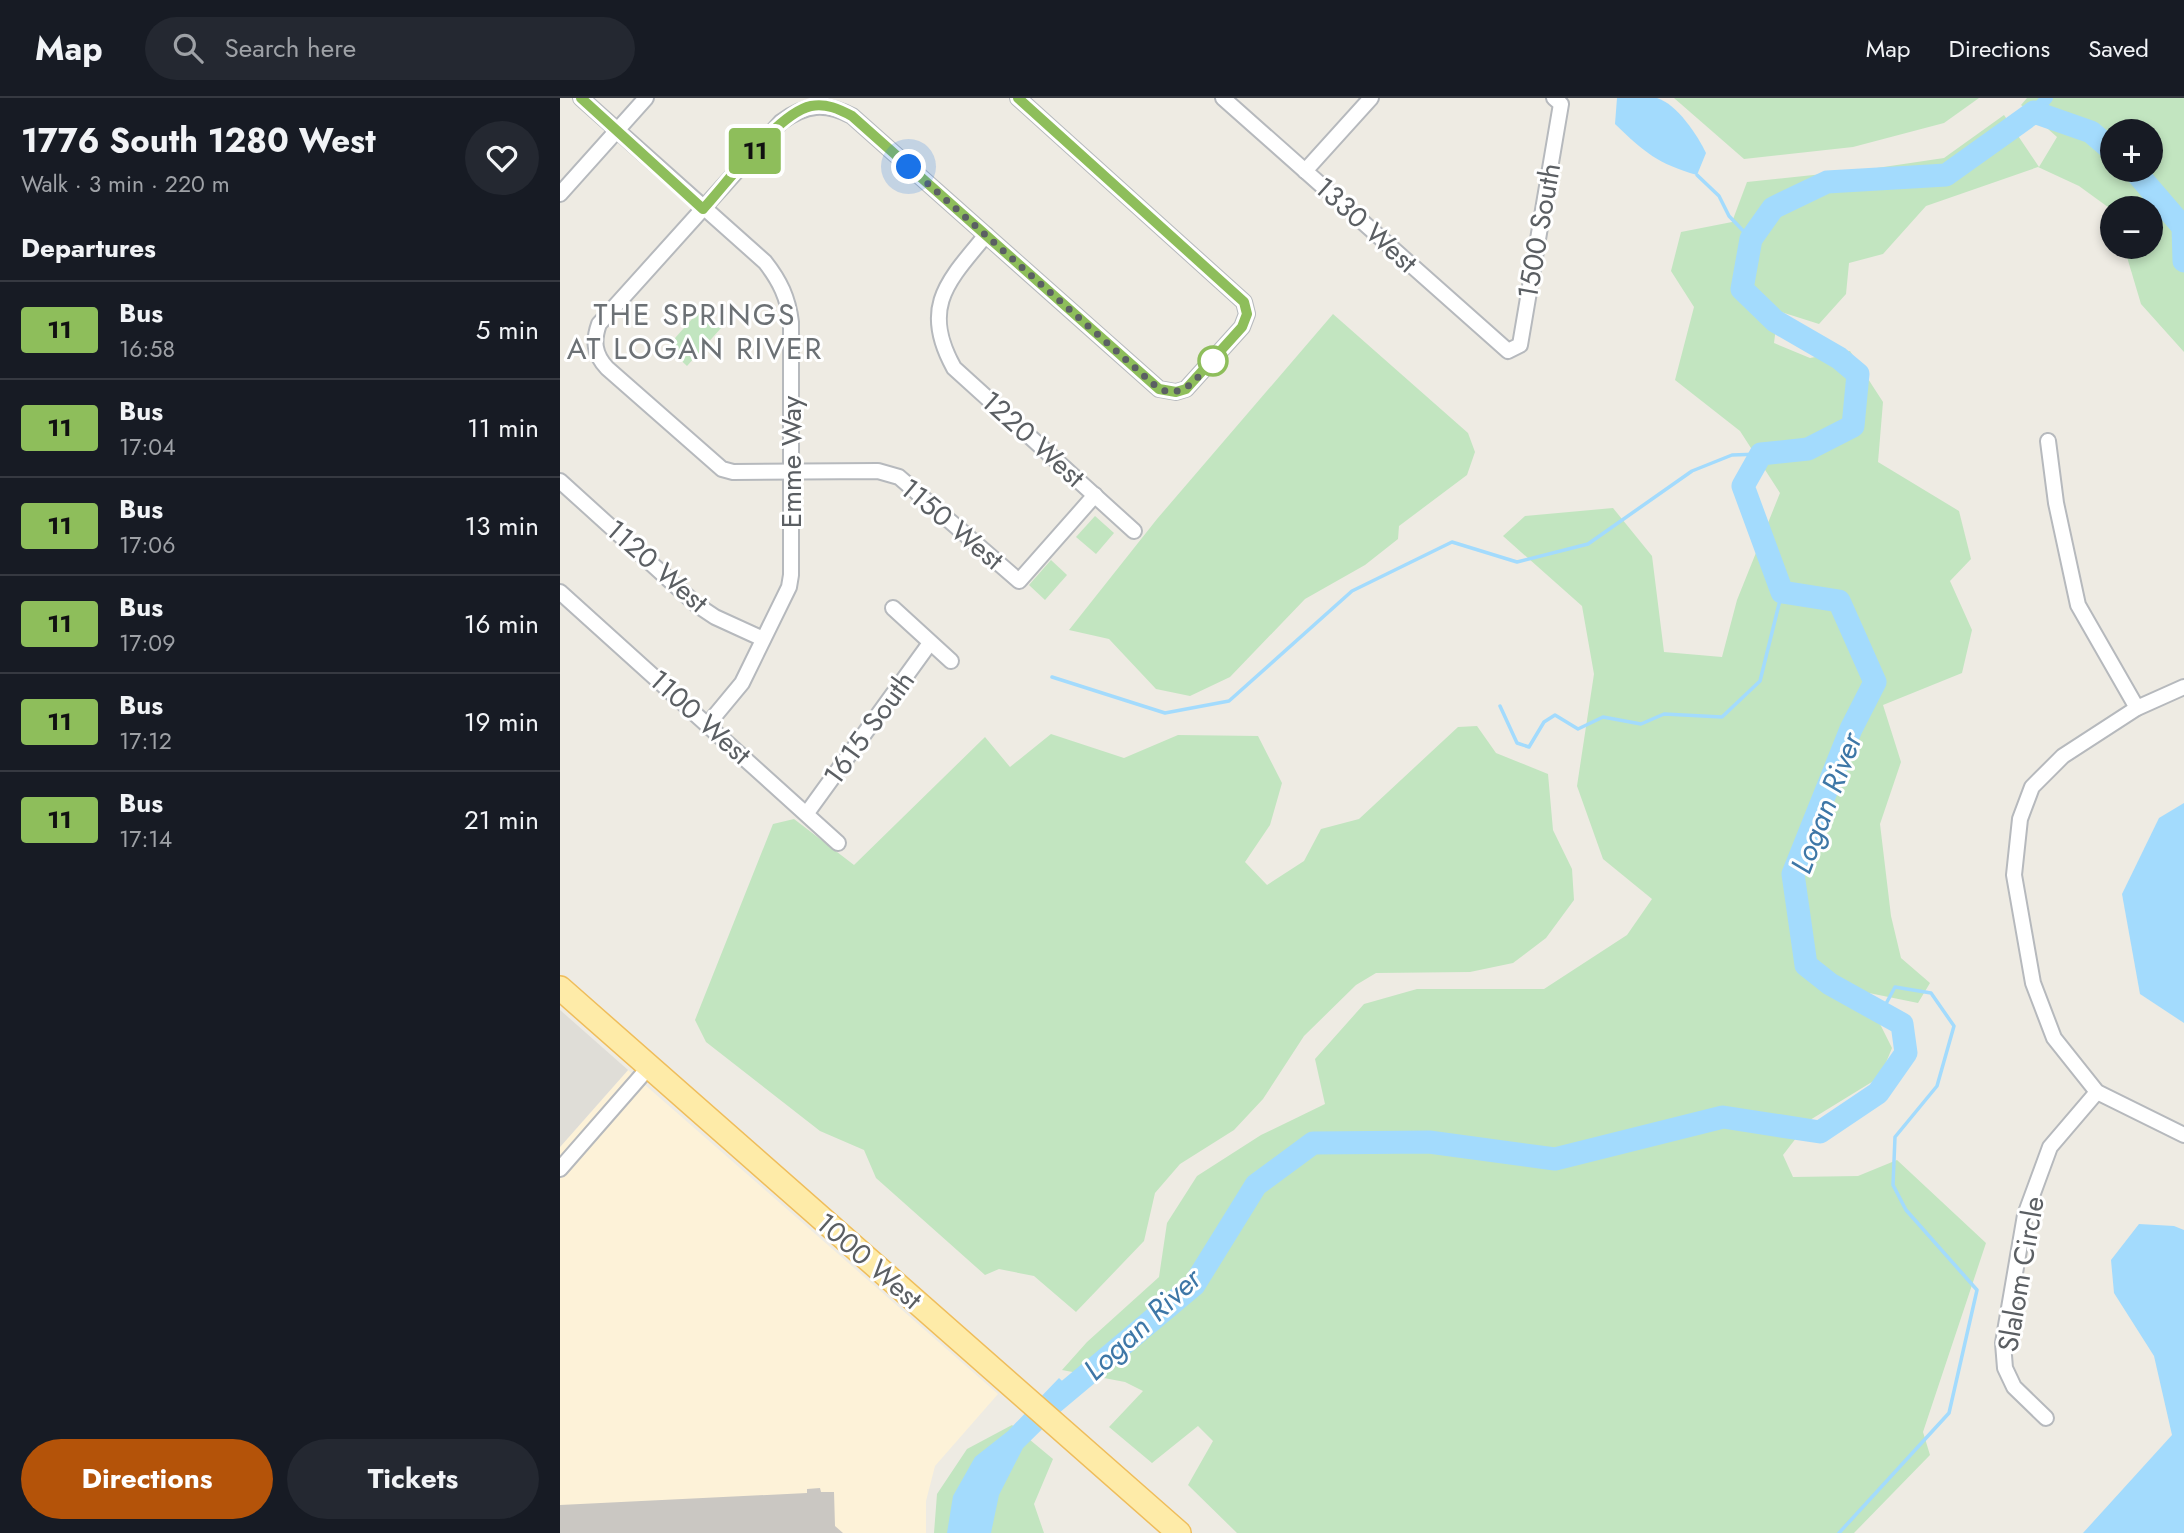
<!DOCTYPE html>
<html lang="en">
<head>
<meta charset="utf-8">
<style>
  :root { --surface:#171b24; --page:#242831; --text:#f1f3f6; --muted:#9ea1a6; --line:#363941; --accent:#b45309 }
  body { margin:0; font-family:Jost,sans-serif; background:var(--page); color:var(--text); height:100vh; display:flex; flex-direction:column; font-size:26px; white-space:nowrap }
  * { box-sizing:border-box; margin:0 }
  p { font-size:23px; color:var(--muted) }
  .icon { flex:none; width:38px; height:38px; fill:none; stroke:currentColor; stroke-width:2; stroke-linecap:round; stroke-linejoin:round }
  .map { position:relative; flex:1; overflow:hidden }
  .side { display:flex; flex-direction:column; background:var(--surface); width:560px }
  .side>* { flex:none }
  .badge { padding:0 14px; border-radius:5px; font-size:24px; line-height:46px }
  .controls { position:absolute; left:1540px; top:21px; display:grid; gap:14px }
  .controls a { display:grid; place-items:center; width:63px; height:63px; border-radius:50%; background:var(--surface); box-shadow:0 4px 10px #0003; font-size:35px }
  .you { position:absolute; width:35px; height:35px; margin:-18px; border:5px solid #fff; border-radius:50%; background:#1a73e8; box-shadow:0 0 0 10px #1a73e833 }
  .map>.badge { position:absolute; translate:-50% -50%; box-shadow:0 0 0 4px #fff }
  h2 { padding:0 21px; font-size:26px; line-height:63px }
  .round { display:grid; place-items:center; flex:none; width:74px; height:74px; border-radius:37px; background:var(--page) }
  .headline { display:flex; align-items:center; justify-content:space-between; height:119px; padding:0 21px }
  h1 { font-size:33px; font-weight:700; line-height:52px }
  .cta { display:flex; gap:14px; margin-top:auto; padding:14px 21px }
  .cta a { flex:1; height:80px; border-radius:42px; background:var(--accent); color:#fff; font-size:28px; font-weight:700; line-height:80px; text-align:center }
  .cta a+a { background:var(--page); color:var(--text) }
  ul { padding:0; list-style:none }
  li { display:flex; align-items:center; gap:21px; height:98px; padding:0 21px; border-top:2px solid var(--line) }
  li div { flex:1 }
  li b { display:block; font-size:26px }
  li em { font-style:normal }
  li .badge { min-width:77px; font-weight:700; text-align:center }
  header { display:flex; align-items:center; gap:42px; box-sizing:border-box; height:98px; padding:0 35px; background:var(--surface); border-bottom:2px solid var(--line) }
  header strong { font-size:33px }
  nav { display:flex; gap:38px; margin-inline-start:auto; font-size:24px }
  .search { width:490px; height:63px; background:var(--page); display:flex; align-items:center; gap:18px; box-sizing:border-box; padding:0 24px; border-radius:38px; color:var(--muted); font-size:26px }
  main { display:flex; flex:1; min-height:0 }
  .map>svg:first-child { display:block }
  .commercial { fill:#fdf2d8 }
  .industrial { fill:#dfddd7 }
  .green { fill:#c2e5c0; fill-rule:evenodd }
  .water { fill:#a3dbfd }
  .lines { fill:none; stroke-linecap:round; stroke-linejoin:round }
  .stream { stroke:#a3dbfd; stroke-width:3.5 }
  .canal { stroke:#a3dbfd; stroke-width:12 }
  .river { stroke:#a3dbfd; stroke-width:23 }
  .building { fill:#cac7c2 }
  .street-casing { stroke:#b6b9bd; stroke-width:18 }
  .primary-casing { stroke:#efbd5b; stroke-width:26 }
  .street { stroke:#fff; stroke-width:14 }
  .primary { stroke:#feeba8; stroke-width:23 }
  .line-casing { stroke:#fff; stroke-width:16 }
  .line { stroke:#8ebe5b; stroke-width:10 }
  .walk { stroke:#5b5f63; stroke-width:7; stroke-dasharray:0 12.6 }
  .stop-dot { fill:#fff; stroke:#8ebe5b; stroke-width:3.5 }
  .labels { text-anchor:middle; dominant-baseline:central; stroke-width:6; stroke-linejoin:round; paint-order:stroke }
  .street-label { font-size:28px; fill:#5b5f63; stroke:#fff }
  .neighbourhood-label { font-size:30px; letter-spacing:2px; fill:#6c7175; stroke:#fff }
  .water-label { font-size:30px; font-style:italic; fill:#3e77a7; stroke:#fff }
</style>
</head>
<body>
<header>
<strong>Map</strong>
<div class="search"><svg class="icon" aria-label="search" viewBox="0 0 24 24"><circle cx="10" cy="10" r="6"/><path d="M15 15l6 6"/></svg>Search here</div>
<nav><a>Map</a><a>Directions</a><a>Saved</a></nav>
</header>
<main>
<section class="side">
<div class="headline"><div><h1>1776 South 1280 West</h1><p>Walk · 3 min · 220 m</p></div><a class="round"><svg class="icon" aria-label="heart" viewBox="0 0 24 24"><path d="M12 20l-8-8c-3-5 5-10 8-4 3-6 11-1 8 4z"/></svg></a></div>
<h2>Departures</h2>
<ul>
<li><span class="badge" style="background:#8ebe5b;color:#111">11</span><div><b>Bus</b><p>16:58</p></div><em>5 min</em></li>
<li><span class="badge" style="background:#8ebe5b;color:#111">11</span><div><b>Bus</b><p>17:04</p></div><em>11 min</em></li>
<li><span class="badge" style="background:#8ebe5b;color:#111">11</span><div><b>Bus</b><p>17:06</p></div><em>13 min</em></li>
<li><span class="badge" style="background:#8ebe5b;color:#111">11</span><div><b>Bus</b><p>17:09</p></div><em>16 min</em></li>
<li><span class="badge" style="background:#8ebe5b;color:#111">11</span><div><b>Bus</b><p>17:12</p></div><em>19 min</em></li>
<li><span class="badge" style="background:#8ebe5b;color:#111">11</span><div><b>Bus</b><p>17:14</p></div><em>21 min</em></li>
</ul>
<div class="cta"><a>Directions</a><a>Tickets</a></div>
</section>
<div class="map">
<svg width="1624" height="1435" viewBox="0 0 1624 1435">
  <rect width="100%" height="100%" fill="#eeebe3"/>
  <!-- commercial -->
  <path class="commercial" d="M 68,972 L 438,1296 L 375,1368 L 366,1403 L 366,1435 L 0,1435 L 0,1049 Z"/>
  <!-- industrial -->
  <path class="industrial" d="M 0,912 L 68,972 L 0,1049 Z"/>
  <!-- green -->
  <g class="green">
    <path d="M 1114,0 L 1419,0 L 1384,25 L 1293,49 L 1184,61 Z"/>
    <path d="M 1467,0 L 1624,0 L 1624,254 L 1581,206 L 1564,149 L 1591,149 L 1591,110 L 1552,112 L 1519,88 L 1478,69 L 1366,108 L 1323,156 L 1289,165 L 1286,196 L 1259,226 L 1218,213 L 1214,245 L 1250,260 L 1290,253 L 1323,304 L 1318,364 L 1399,413 L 1411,461 L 1390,483 L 1412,532 L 1402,575 L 1323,607 L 1341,664 L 1320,726 L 1331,818 L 1341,860 L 1370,885 L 1358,905 L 1304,894 L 1332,950 L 1320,979 L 1250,1022 L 1223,1057 L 1233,1079 L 1298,1078 L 1337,1062 L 1426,1145 L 1363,1334 L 1370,1357 L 1294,1435 L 677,1435 L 628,1387 L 653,1343 L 638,1328 L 592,1365 L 549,1329 L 583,1293 L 565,1284 L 502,1272 L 527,1244 L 599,1179 L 607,1125 L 637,1078 L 701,1037 L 765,1006 L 755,961 L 804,906 L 857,891 L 984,891 L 1067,837 L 1092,801 L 1043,761 L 1017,688 L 1034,576 L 1022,508 L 943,438 L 965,418 L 1053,410 L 1092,458 L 1104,554 L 1162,559 L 1177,502 L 1220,395 L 1180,333 L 1115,282 L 1134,209 L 1111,173 L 1121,134 L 1172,124 L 1187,84 L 1310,71 L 1384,60 L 1444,17 L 1479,69 L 1497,39 L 1461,7 ZM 1552,33 L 1591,33 L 1591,72 L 1552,72 Z"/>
    <path d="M 141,211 L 162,229 L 127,268 L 107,249 Z"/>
    <path d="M 773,216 L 908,335 L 915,354 L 907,377 L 839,428 L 838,441 L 805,467 L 745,501 L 670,579 L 630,598 L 596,591 L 549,541 L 509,532 L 597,421 Z"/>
    <path d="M 535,418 L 554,435 L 536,456 L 516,439 Z"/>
    <path d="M 491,462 L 507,477 L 485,502 L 469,487 Z"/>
    <path d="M 917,628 L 936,655 L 988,676 L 993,732 L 1012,771 L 1014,802 L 986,840 L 953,865 L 910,874 L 816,875 L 796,887 L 744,938 L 703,1001 L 674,1032 L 620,1066 L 595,1095 L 584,1143 L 516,1214 L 474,1178 L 439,1171 L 425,1177 L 316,1080 L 304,1052 L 260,1033 L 146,944 L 135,922 L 213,726 L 234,721 L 294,767 L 425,639 L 450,669 L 491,636 L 564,660 L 618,637 L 698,638 L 722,685 L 710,727 L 685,764 L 707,787 L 744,763 L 761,731 L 799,721 L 898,629 Z"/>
    <path d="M 452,1327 L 493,1361 L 474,1406 L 484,1435 L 374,1435 L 377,1396 L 407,1351 Z"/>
  </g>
  <!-- water -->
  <g class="water">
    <path d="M 1057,0 C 1069,0 1086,0 1097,0 C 1117,6 1138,38 1146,55 L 1137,77 C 1098,66 1084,54 1055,26 Z"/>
    <path d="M 1624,705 L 1624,925 L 1580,896 L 1562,796 L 1599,720 Z"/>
    <path d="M 1579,1126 L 1614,1128 L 1624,1132 L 1624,1435 L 1523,1435 L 1612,1337 L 1594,1258 L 1554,1195 L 1551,1162 Z"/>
    <path d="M 499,1280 L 517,1297 L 463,1350 L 439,1397 L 431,1435 L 387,1435 L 393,1398 L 415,1359 L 448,1333 Z"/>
  </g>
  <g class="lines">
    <!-- stream -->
    <g class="stream">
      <path d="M 1137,77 L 1159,98 L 1169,118 L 1191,141"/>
      <path d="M 492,579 L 605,615 L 669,603 L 792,493 L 892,444 L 957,464 L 1028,446 L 1132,373 L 1172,357 L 1201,356"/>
      <path d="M 940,608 L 957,645 L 969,649 L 984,624 L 995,617 L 1018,631 L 1043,619 L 1081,626 L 1104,616 L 1162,619 L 1200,583 L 1222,494"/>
      <path d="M 1279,1435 L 1389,1315 L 1417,1192 L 1346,1112 L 1333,1087 L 1335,1039 L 1377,988 L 1394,928 L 1371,895 L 1335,889 L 1321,915"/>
    </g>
    <!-- canal -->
    <path class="canal" d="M 1474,14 L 1487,0"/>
    <!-- river -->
    <g class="river">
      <path d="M 1574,72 L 1623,129 L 1624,163"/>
      <path d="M 486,1311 L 634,1187 L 696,1087 L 753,1045 L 869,1044 L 995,1061 L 1163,1019 L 1260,1034 L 1318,995 L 1346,955 L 1342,926 L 1270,886 L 1246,867 L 1233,776 L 1291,631 L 1315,584 L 1279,503 L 1222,494 L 1183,388 L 1201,356 L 1248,351 L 1293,328 L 1298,276 L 1279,260 L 1215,223 L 1182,191 L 1191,141 L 1213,110 L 1267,84 L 1386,77 L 1474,14 L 1531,34 L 1552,52"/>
    </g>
  </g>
  <!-- building -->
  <path class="building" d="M 260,1390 L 261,1394 L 274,1394 L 275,1428 L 283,1435 L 0,1435 L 0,1407 L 247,1395 L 247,1391 Z"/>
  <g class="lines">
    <defs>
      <g id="street">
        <path d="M 21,0 L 205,164 C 220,183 228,200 231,224 L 231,477 L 229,489 L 182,585 L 148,626"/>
        <path d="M 458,0 L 684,204 L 687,216 L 682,229 L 626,291 L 616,294 L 599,291 L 292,18 C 265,4 246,6 221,24 L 39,226 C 33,243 34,256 47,270 L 162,371 L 173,374 L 318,373 L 339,379 L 459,483 L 535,397"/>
        <path d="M 663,0 L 948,253 L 960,247 L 1001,6 L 994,0"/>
        <path d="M 745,73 L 811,0"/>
        <path d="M 0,96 L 86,0"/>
        <path d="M 426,137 C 388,183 360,209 394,270 L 574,433"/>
        <path d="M 1488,343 L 1496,405 L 1518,507 L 1577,610"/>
        <path d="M 0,383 L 137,507 L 155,519 L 203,541"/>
        <path d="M 0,494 L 278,745"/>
        <path d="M 333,510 L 391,563"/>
        <path d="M 1624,589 L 1577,610 L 1503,658 L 1472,689 L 1460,721 L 1454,777 L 1473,885 L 1494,940 L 1537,994 L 1624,1037"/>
        <path d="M 247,715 L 370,545"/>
        <path d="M 0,1071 L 89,969"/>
        <path d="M 1486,1320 L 1454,1289 L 1445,1270 L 1443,1245 L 1465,1117 L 1490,1049 L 1537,994"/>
      </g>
      <path id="primary" d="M 0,890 L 619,1435"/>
    </defs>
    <!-- street casing -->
    <use href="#street" class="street-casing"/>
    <!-- primary casing -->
    <use href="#primary" class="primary-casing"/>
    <!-- street -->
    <use href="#street" class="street"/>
    <!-- primary -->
    <use href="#primary" class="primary"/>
  </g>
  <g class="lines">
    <defs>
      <path id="line" d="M 21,0 L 143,111 C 168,84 218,15 251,8 C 266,5 279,11 292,18 L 599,291 L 616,294 L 626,291 L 682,229 L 687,216 L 684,204 L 458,0"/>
    </defs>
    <!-- line casing -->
    <use href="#line" class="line-casing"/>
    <!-- line -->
    <use href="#line" class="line"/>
    <!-- walk -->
    <path class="walk" d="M 349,69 L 599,291 C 625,301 637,279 653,263"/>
  </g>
  <!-- markers -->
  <circle class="stop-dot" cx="653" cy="263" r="14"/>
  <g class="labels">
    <!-- street labels -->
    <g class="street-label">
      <text transform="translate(806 127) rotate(42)">1330 West</text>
      <text transform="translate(979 133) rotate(-80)">1500 South</text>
      <text transform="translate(473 341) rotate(42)">1220 West</text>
      <text transform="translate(231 364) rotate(-90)">Emme Way</text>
      <text transform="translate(392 426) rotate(40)">1150 West</text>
      <text transform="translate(97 468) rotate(41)">1120 West</text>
      <text transform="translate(140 619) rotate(42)">1100 West</text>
      <text transform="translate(309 630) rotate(-54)">1615 South</text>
      <text transform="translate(309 1163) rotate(41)">1000 West</text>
      <text transform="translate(1461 1176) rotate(-80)">Slalom Circle</text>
    </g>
    <!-- neighbourhood labels -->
    <g class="neighbourhood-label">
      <text x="135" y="216">THE SPRINGS<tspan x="135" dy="34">AT LOGAN RIVER</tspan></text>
    </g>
    <!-- water labels -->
    <g class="water-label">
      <text transform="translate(1266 705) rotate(-69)">Logan River</text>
      <text transform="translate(582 1226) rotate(-43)">Logan River</text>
    </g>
  </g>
</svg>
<div class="controls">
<a>+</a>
<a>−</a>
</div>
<div class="you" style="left:349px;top:69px"></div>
<b class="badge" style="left:195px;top:53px;background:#8ebe5b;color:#111">11</b>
</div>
</main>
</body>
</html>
